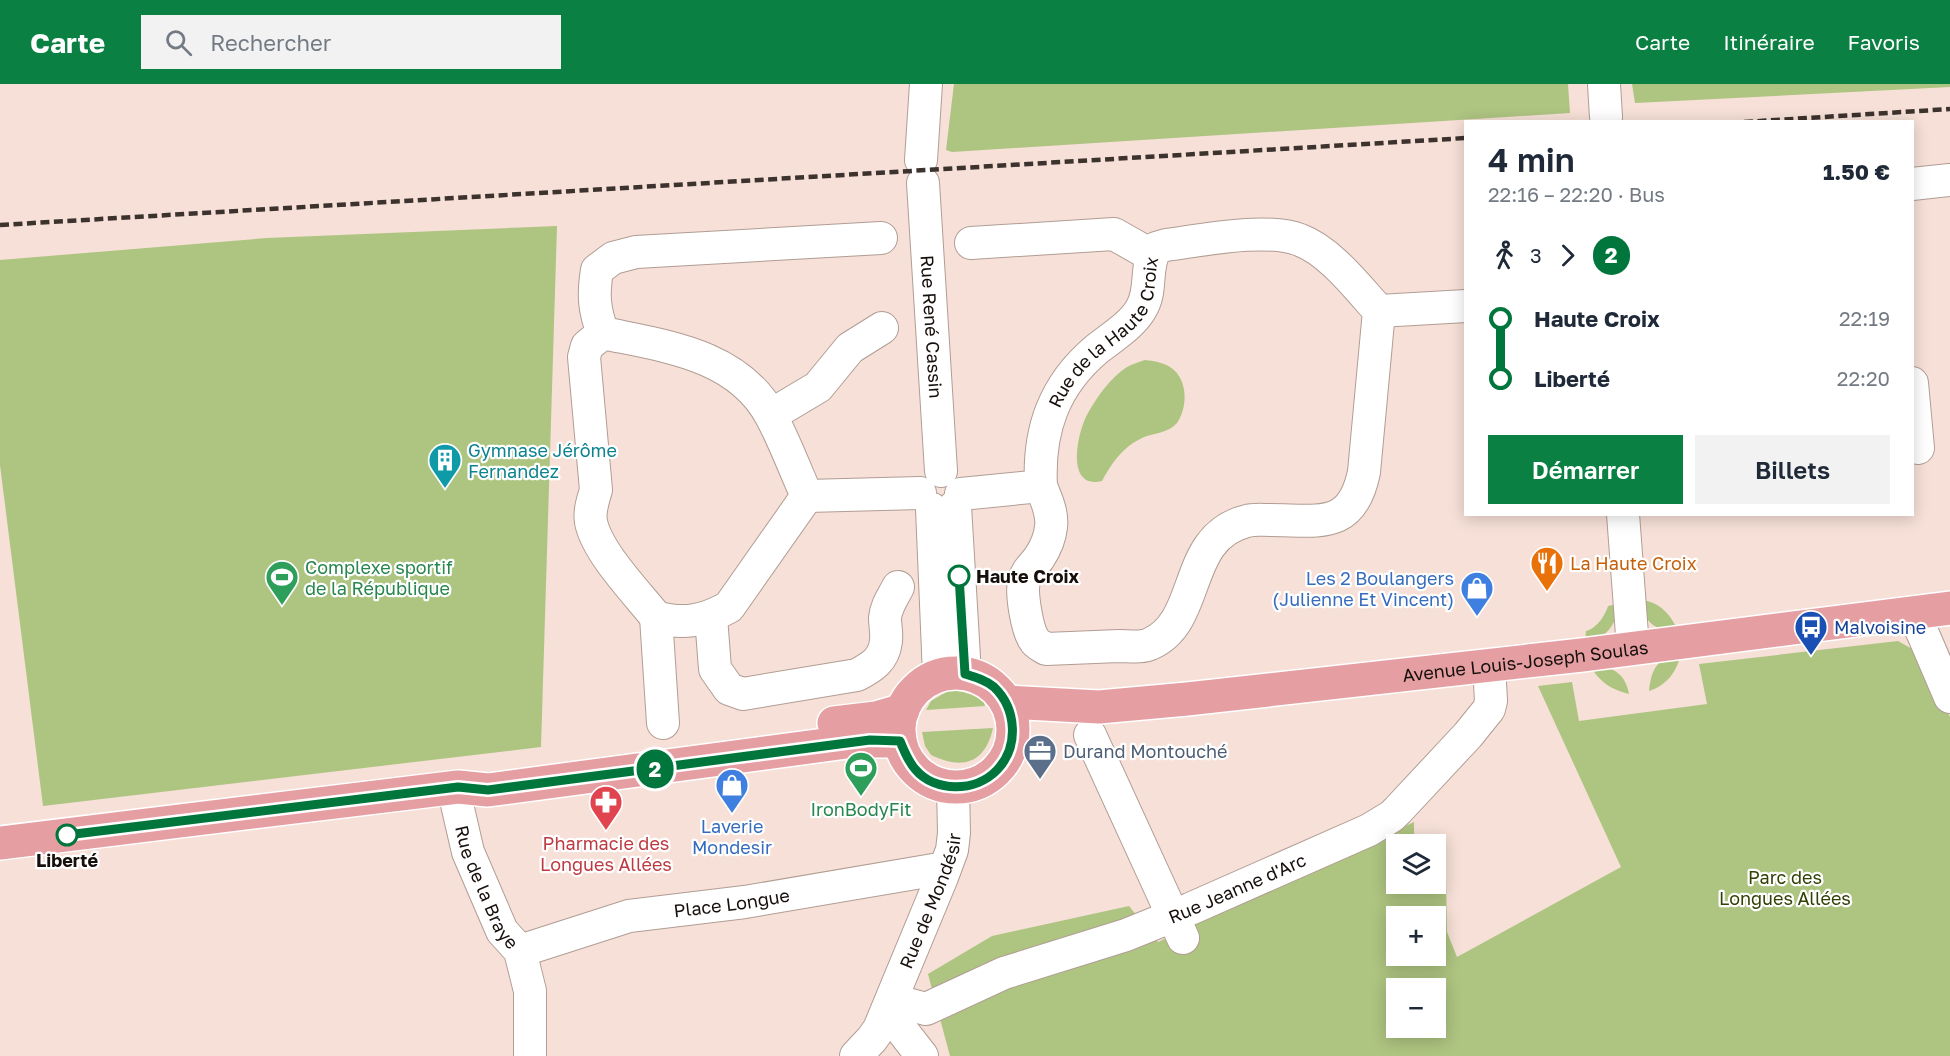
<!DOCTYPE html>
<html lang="fr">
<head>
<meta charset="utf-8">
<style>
  :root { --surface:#fff; --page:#f2f2f3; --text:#1f2937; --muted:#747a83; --accent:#0b8043 }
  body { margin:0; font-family:"Golos Text",sans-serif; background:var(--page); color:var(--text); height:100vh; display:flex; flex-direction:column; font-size:22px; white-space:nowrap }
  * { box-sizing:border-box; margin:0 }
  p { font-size:20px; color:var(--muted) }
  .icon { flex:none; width:33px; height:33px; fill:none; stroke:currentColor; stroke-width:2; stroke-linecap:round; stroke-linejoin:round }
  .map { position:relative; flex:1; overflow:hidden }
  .details { position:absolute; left:1464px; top:36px; width:450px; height:396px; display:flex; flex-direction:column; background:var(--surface); border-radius:0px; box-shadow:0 3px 15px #0003 }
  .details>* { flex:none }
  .badge { padding:0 12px; border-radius:20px; font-size:21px; line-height:39px }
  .controls { position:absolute; left:1386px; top:750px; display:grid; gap:12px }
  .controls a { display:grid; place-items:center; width:60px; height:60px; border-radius:0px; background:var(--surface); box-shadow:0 3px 15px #0003; font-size:30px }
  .map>.badge { position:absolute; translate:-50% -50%; box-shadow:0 0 0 3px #fff }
  .legs { display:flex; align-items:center; gap:9px; height:66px; padding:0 24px; font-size:20px }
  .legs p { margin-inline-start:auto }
  .summary { display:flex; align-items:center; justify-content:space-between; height:102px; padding:0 24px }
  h1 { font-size:33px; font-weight:600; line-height:45px }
  .cta { display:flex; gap:12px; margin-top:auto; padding:12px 24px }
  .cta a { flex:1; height:69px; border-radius:0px; background:var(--accent); color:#fff; font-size:24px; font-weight:600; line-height:69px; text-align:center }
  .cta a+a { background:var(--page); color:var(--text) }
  ul { padding:0 24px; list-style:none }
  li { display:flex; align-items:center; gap:21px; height:60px; font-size:22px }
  li i { display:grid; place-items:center; width:9px; height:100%; margin:0 8px; background:currentColor }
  li i::after { content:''; width:15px; height:15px; margin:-8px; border:4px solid; border-radius:50%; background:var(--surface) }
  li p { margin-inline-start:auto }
  li:first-child i { background:linear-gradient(#0000 50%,currentColor 0) }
  li:last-child i { background:linear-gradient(currentColor 50%,#0000 0) }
  header { display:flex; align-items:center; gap:36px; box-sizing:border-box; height:84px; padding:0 30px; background:var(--accent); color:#fff }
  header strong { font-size:28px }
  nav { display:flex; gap:33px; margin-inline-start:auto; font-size:21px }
  .search { width:420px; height:54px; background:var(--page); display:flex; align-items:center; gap:15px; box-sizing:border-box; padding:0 21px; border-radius:0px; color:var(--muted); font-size:22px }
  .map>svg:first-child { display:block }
  .green { fill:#aec481; fill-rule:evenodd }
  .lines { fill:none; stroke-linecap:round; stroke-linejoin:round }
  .minor-casing { stroke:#b19d94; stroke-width:34 }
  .major-casing { stroke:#fff; stroke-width:36 }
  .minor { stroke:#fff; stroke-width:32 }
  .major { stroke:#e59fa3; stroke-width:33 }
  .rail { stroke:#3c322e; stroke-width:4.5; stroke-dasharray:9 4.5; stroke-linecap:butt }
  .line-1-casing { stroke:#fff; stroke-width:14 }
  .line-1 { stroke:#00763c; stroke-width:9 }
  .stop-1-dot { fill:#fff; stroke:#00763c; stroke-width:3 }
  .labels { text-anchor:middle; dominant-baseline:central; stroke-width:4.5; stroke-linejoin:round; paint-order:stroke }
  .street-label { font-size:18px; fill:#160f0c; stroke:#fff }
  .culture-label { font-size:18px; fill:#0d838f; stroke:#fff; text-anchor:start }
  .food-label { font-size:18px; fill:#c56008; stroke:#fff; text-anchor:start }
  .leisure-label { font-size:18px; fill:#27864d; stroke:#fff; text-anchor:start }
  .stop-label { font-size:18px; font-weight:bold; fill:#160f0c; stroke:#fff; text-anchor:start }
  .shop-label { font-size:18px; fill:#366cbe; stroke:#fff; text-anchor:end }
  .transit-label { font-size:18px; fill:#164399; stroke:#fff; text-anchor:start }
  .service-label { font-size:18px; fill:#4e5e75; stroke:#fff; text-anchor:start }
  .health-label { font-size:18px; fill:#be3a42; stroke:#fff }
  .park-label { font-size:18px; fill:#314003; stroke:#fff }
</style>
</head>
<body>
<header>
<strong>Carte</strong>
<div class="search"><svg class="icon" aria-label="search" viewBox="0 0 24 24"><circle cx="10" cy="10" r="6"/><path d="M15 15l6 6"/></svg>Rechercher</div>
<nav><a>Carte</a><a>Itinéraire</a><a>Favoris</a></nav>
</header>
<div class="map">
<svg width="1950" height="972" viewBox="0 0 1950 972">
  <rect width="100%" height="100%" fill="#f6e0d7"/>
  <!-- green -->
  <g class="green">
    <path d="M 954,0 L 1568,0 L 1570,29 L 952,68 L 946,66 Z"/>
    <path d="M 1632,0 L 1950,0 L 1950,3 L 1635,19 Z"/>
    <path d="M 557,142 L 541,663 L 43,722 L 0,381 L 0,176 L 267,154 Z"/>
    <path d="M 1145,276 C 1155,277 1167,279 1175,287 C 1188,300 1187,325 1177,339 C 1169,348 1157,349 1147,352 C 1125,360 1113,377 1102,397 C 1065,406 1077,348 1088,329 C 1097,313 1111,293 1127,283 C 1132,280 1139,278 1145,276 Z"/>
    <path d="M 1637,516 C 1658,516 1670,529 1678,547 C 1652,547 1647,538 1637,516 Z"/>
    <path d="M 1617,520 C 1619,540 1604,556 1585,558 L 1586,547 C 1596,545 1605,532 1608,522 Z"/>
    <path d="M 1898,557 L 1914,566 L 1939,609 L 1950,633 L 1950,972 L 950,972 L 928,890 L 992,852 L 1129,822 L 1158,858 L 1193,842 L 1188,817 L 1374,757 L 1414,738 L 1414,752 L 1421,760 L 1396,760 L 1396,800 L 1436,800 L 1436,780 L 1446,794 L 1447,848 L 1457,873 L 1621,783 L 1538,602 L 1572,598 L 1579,637 L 1707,620 L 1699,580 ZM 1396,832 L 1436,832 L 1436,872 L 1396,872 ZM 1396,904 L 1436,904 L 1436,944 L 1396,944 Z"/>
    <path d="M 1681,569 C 1677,588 1667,601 1649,607 C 1651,584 1658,574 1681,569 Z"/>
    <path d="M 1599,581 C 1617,586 1625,591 1629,610 C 1610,605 1600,598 1590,582 Z"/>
    <path d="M 948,607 C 962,606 972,610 984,618 L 985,622 L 926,626 L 931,617 Z"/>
    <path d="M 993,644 C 985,680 962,686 931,671 L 925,662 L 922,648 Z"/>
  </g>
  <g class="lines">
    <defs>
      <g id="minor">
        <path d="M 1604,0 L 1606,33"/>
        <path d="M 921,76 L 926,0"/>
        <path id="s1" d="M 923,99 L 941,387"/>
        <path d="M 1912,100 L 1950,96"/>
        <path d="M 971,159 L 1114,150 L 1151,171"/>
        <path d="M 1379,227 L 1466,222"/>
        <path d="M 603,249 C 664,262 738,270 771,332 C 785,358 795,386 807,412 L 729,523 C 704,537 683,541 656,533 C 636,508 597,468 591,438 C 589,427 593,416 596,406 L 584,273 L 587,262 Z"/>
        <path d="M 603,249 C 594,226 593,211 597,186 L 613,174 L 636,168 L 881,154"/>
        <path d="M 1912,299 L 1918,364"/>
        <path d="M 771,331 L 818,303 L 850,264 L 882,244"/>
        <path id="s2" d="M 961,410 L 1041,402 C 1038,346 1054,301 1097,265 C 1112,253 1132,241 1141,225 C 1153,206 1144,183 1156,164 L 1166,161 C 1203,156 1267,143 1300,156 C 1330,167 1358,204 1379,227 L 1364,388 C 1352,447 1319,436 1270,436 C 1262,436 1254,435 1247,437 C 1181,453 1203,537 1150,560 C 1142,564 1129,562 1119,562 C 1095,563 1070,564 1046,565 C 1043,563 1037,560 1035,557 C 1027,547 1021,509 1024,497 C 1026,487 1034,481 1039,474 C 1045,465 1050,453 1051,443 C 1053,429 1046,415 1041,402"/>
        <path d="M 807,412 L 920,409"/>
        <path d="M 955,422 L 965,590"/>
        <path d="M 932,425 L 939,591"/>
        <path d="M 1623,430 L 1633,564"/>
        <path d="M 1914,529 L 1950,613"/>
        <path d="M 656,533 L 663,639"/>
        <path d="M 711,533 L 715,585 L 729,605 L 743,610 L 857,591 C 872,583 884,576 886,557 C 887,550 885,541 885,534 C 886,522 893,513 898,503"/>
        <path d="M 1090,651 L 1183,854"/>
        <path id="s3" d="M 453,703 L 468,768 L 502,847 L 520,867 L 530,907 L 530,972"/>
        <path id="s4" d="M 520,867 L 629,832 L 745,818 L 945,784"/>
        <path id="s5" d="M 903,919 L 926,925 L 1004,889 L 1126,851 L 1190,825 L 1369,746 L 1392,732 L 1398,726 L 1468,651 L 1489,625 L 1491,617 L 1489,581"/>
        <path d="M 887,927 L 922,972"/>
        <path id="s6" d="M 856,972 L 872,955 L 879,945 L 942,793 L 952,766 L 954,749 L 953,703"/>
      </g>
      <g id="major">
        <circle cx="956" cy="646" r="57"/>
        <path id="s7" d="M 1006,618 L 1099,623 L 1187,615 L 1582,571 L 1950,524"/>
        <path d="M 834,639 L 876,634 L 903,626"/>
        <path d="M 0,759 L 458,703 L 488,706 L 854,657 L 900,657"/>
      </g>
    </defs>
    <!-- minor casing -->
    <use href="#minor" class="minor-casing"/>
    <!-- major casing -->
    <use href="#major" class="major-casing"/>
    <!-- minor -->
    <use href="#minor" class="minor"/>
    <!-- major -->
    <use href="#major" class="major"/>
    <!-- rail -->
    <g class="rail">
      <path d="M 1744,38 L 1950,25"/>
      <path d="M 0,141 L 1466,54"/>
    </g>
  </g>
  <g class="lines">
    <defs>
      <path id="line-1" d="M 67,751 L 458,703 L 488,706 L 870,656 L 900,657 C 904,667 908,677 915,685 C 935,709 976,708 997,686 C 1019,663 1017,625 994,603 C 986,596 975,593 965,590 L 959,492"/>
    </defs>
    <!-- line-1 casing -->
    <use href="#line-1" class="line-1-casing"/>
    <!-- line-1 -->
    <use href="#line-1" class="line-1"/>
  </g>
  <!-- icons -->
  <defs>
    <symbol id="building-pin" viewBox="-11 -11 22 30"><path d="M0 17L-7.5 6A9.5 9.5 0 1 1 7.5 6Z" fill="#0f9aa8" stroke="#fff"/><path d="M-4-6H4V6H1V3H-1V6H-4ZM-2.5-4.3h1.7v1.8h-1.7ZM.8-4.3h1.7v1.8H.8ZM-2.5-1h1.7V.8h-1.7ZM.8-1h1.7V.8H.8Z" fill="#fff"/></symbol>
    <symbol id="restaurant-pin" viewBox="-11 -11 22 30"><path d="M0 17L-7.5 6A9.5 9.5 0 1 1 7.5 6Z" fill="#e8710a" stroke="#fff"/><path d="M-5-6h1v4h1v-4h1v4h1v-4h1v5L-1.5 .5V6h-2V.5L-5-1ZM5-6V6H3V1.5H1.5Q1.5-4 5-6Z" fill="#fff"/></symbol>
    <symbol id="stadium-pin" viewBox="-11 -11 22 30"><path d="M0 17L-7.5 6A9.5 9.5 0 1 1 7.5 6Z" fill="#2e9e5b" stroke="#fff"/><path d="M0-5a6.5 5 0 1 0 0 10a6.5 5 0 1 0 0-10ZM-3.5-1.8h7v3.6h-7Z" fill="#fff"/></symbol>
    <symbol id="shop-pin" viewBox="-11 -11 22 30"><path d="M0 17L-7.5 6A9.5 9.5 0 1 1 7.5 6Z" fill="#3f7fe0" stroke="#fff"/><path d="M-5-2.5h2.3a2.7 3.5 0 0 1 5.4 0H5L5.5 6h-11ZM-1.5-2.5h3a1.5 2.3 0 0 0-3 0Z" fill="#fff"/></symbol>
    <symbol id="bus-pin" viewBox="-11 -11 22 30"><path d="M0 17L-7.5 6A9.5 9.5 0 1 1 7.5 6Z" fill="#1a4fb4" stroke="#fff"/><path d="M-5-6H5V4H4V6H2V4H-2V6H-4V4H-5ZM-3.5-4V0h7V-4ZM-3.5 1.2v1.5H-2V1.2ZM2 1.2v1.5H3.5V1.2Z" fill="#fff"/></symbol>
    <symbol id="office-pin" viewBox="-11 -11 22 30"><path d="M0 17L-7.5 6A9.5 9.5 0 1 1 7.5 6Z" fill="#5c6f8a" stroke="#fff"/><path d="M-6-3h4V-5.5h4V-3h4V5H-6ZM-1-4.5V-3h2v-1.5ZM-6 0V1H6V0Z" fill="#fff"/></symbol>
    <symbol id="pharmacy-pin" viewBox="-11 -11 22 30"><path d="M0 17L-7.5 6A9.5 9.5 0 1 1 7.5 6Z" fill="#e0444e" stroke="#fff"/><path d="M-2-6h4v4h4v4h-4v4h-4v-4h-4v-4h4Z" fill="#fff"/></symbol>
  </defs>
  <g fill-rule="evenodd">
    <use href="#building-pin" x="426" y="357" width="38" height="52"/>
    <use href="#restaurant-pin" x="1528" y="460" width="38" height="52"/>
    <use href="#stadium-pin" x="263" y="474" width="38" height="52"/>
    <use href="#shop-pin" x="1458" y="485" width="38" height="52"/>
    <use href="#bus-pin" x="1792" y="524" width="38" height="52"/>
    <use href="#office-pin" x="1021" y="648" width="38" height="52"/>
    <use href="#stadium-pin" x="842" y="665" width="38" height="52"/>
    <use href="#shop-pin" x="713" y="682" width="38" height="52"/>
    <use href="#pharmacy-pin" x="587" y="699" width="38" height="52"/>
  </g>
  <!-- markers -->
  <g class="stop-1-dot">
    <circle cx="959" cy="492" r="10"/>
    <circle cx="67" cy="751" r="10"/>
  </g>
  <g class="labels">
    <!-- street labels -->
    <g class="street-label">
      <text stroke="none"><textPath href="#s1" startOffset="144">Rue René Cassin</textPath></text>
      <text stroke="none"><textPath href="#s2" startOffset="255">Rue de la Haute Croix</textPath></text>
      <text stroke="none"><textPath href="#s7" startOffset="522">Avenue Louis-Joseph Soulas</textPath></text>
      <text stroke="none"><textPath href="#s3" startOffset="106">Rue de la Braye</textPath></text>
      <text stroke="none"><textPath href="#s5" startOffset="358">Rue Jeanne d'Arc</textPath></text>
      <text stroke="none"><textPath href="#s6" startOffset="174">Rue de Mondésir</textPath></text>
      <text stroke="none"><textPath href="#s4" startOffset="218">Place Longue</textPath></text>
    </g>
    <!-- culture labels -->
    <g class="culture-label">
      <text x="468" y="366">Gymnase Jérôme<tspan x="468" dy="21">Fernandez</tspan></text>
    </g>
    <!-- food labels -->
    <g class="food-label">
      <text x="1570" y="479">La Haute Croix</text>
    </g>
    <!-- leisure labels -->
    <g class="leisure-label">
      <text x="305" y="483">Complexe sportif<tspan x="305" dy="21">de la République</tspan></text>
      <text x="861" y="725" text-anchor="middle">IronBodyFit</text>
    </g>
    <!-- stop labels -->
    <g class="stop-label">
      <text x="976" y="492">Haute Croix</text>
      <text x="67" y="776" text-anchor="middle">Liberté</text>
    </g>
    <!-- shop labels -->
    <g class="shop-label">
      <text x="1454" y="494">Les 2 Boulangers<tspan x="1454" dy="21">(Julienne Et Vincent)</tspan></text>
      <text x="732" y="742" text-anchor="middle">Laverie<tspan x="732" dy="21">Mondesir</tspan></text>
    </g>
    <!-- transit labels -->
    <g class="transit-label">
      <text x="1834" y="543">Malvoisine</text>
    </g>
    <!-- service labels -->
    <g class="service-label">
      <text x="1063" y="667">Durand Montouché</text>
    </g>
    <!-- health labels -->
    <g class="health-label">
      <text x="606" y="759">Pharmacie des<tspan x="606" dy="21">Longues Allées</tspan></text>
    </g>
    <!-- park labels -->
    <g class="park-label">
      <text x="1785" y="793">Parc des<tspan x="1785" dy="21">Longues Allées</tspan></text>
    </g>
  </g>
</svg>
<div class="controls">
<a><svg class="icon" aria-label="layers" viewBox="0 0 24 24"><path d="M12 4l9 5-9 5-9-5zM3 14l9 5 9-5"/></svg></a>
<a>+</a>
<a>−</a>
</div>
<b class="badge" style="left:655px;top:685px;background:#00763c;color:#fff">2</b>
<section class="details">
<div class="summary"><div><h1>4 min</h1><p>22:16 – 22:20 · Bus</p></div><b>1.50 €</b></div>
<div class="legs"><svg class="icon" aria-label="walk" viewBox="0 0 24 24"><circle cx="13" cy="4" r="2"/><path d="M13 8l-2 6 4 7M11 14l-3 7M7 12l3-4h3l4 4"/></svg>3<svg class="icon" aria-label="forward" viewBox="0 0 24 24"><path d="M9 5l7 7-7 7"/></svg><b class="badge" style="background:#00763c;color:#fff">2</b></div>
<ul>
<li><i style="color:#00763c"></i><b>Haute Croix</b><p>22:19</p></li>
<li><i style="color:#00763c"></i><b>Liberté</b><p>22:20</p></li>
</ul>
<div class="cta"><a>Démarrer</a><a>Billets</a></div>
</section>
</div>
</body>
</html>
